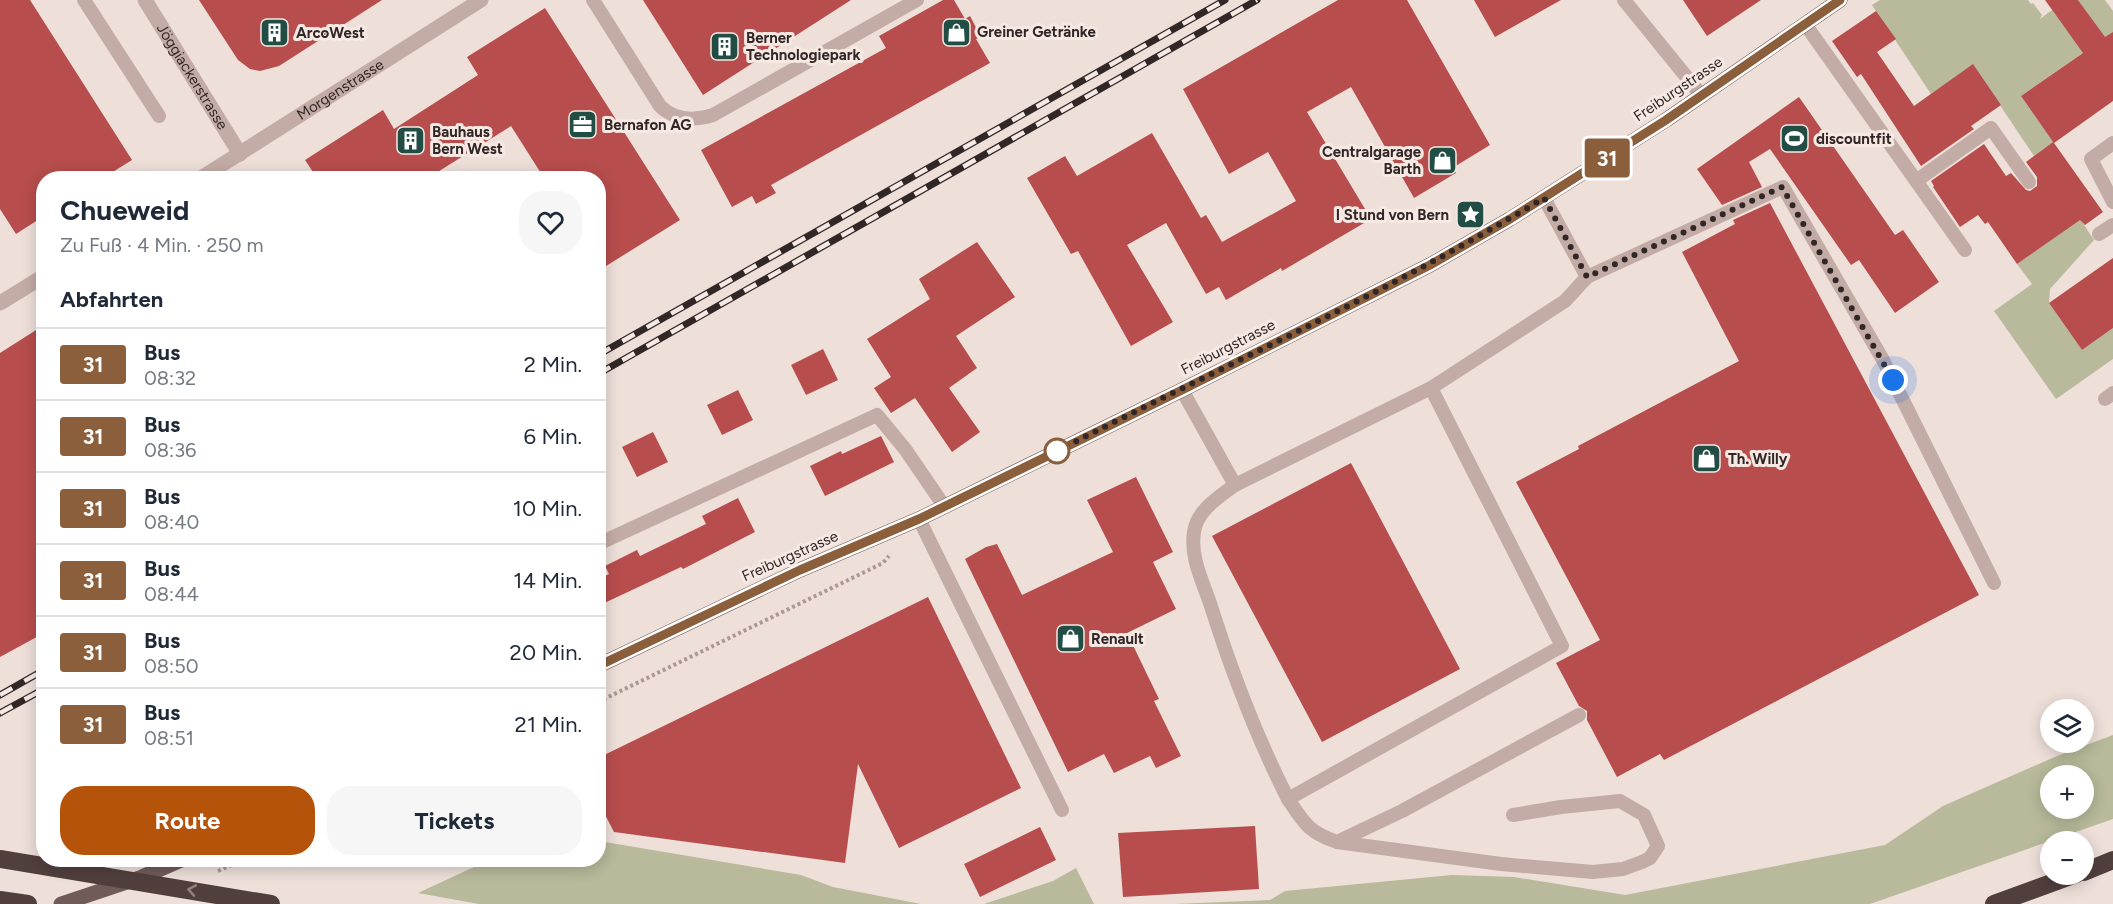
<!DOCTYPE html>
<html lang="de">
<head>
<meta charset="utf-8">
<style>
  :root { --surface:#fff; --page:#f6f6f7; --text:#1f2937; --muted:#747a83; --line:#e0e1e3; --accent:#b45309 }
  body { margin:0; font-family:Figtree,sans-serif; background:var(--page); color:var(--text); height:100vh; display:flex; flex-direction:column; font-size:22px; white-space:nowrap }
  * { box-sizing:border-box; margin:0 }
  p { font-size:20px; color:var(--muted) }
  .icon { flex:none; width:33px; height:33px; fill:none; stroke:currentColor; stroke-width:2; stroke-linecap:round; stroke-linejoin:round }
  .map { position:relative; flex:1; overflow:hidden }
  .side { position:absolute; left:36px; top:171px; width:570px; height:696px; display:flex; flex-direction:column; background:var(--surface); border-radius:24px; box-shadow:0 3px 15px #0003 }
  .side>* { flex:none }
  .badge { padding:0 12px; border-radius:4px; font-size:21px; line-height:39px }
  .buttons { position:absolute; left:2040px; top:699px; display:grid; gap:12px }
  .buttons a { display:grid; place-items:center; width:54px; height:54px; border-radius:50%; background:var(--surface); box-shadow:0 3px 15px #0003; font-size:30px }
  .you { position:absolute; width:30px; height:30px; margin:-15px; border:4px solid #fff; border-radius:50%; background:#1a73e8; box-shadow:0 0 0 9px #1a73e833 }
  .map>.badge { position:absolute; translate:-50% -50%; box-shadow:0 0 0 3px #fff }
  h2 { padding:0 24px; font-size:22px; line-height:54px }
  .round { display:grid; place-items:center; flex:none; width:63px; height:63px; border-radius:24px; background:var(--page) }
  .overview { display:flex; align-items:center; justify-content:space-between; height:102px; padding:0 24px }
  h1 { font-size:28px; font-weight:700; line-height:45px }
  .action { display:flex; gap:12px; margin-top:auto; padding:12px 24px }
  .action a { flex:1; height:69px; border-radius:24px; background:var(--accent); color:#fff; font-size:24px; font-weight:700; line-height:69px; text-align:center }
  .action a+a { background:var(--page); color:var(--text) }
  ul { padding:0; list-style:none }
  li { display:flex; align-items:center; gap:18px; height:72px; padding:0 24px; border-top:2px solid var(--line) }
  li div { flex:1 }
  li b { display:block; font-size:22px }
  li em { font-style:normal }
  li .badge { min-width:66px; font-weight:700; text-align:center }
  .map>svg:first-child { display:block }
  .green { fill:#b8ba9b; fill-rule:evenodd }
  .building { fill:#b84d4d }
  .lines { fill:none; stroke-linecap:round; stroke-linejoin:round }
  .path { stroke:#af9691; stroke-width:4; stroke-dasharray:3 3; stroke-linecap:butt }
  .lane { stroke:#c4aca6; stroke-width:14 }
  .street { stroke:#c4aca6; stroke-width:15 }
  .primary { stroke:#715b59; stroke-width:15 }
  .highway { stroke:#513f3e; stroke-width:18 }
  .rail-casing { stroke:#312726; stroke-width:7 }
  .rail { stroke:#f6e9e4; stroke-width:4.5; stroke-dasharray:14; stroke-linecap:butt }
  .highway-bridge { stroke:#513f3e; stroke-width:18 }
  .oneway { stroke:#938380 }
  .line-casing { stroke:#fff; stroke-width:14 }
  .line { stroke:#8b5e3c; stroke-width:9 }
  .walk { stroke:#312726; stroke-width:6; stroke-dasharray:0 10.8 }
  .stop-dot { fill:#fff; stroke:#8b5e3c; stroke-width:3 }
  .labels { text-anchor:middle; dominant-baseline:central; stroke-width:6; stroke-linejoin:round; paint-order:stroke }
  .poi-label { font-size:15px; font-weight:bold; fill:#312726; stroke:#f6e9e4; text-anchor:start }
  .street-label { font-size:15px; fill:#312726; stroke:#f6e9e4 }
</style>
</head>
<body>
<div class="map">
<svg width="2113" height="904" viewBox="0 0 2113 904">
  <rect width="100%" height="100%" fill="#eedfd9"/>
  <!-- green -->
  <g class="green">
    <path d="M 1880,0 L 2028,0 L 2031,4 L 2033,3 L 2042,15 L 2040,19 L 2052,10 L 2066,29 L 2088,14 L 2078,0 L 2105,0 L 2113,11 L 2113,44 L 2107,36 L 2021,96 L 2053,142 L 2034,156 L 1973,65 L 1931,94 L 1872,5 Z"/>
    <path d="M 2080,219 L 2094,240 L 2050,289 L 2049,303 L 2082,350 L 2113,328 L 2113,359 L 2056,399 L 1994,311 L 2032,284 L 2017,264 Z"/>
    <path d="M 2113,735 L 2113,819 L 1870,904 L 1174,904 L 1270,900 L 1285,891 L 1452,875 L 1514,877 L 1625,895 L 1885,845 L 1943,806 L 2057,756 ZM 2050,776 L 2084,776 L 2084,808 L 2050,808 Z"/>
    <path d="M 599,841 L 801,875 L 833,887 L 921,904 L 479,904 L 418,893 L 489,860 L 598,860 Z"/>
    <path d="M 1076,868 L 1094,904 L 984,904 L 1053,881 Z"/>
  </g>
  <!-- building -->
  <g class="building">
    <path d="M 0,0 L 30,0 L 132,160 L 103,178 L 44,178 L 44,216 L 16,234 L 0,209 Z"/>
    <path d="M 199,0 L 382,0 L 279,66 L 260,71 L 250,69 L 238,60 Z"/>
    <path d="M 643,0 L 851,0 L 703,95 Z"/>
    <path d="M 943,0 L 954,0 L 965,19 L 970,16 L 981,37 L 976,39 L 990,63 L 771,185 L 776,193 L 756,204 L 752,196 L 732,207 L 701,150 L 886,48 L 879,36 Z"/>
    <path d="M 1338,0 L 1407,0 L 1490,145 L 1454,167 L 1456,173 L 1414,198 L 1351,87 L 1307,112 L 1371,219 L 1282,271 L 1281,268 L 1226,300 L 1219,287 L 1206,294 L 1166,223 L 1127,245 L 1173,322 L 1131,346 L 1078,251 L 1071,254 L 1027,178 L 1065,156 L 1077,176 L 1152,133 L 1201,218 L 1206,215 L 1222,242 L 1296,201 L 1268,152 L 1229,174 L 1183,89 Z"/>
    <path d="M 1474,0 L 1561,0 L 1495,37 Z"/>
    <path d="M 1683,0 L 1761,0 L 1707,36 Z"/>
    <path d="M 2045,0 L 2078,0 L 2105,37 L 2113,32 L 2113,101 L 2054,143 L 2103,212 L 2085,225 L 2080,220 L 2017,264 L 1988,222 L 1985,224 L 1978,215 L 1960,227 L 1933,187 L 1934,186 L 1931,181 L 1984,144 L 2006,176 L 2011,173 L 2026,190 L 2030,191 L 2037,186 L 2037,177 L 2026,162 L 2053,142 L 2021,96 L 2083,53 Z"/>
    <path d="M 545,8 L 680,220 L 598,271 L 598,178 L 544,178 L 511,126 L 428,178 L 317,178 L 305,160 L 383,110 L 394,129 L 478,75 L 467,57 Z"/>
    <path d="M 1876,11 L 1896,39 L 1877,52 L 1914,106 L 1973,64 L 2001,105 L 1971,126 L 1974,129 L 1921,166 L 1861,74 L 1857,77 L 1832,41 Z"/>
    <path d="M 1799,97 L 1895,235 L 1903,230 L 1939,282 L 1895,313 L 1859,260 L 1851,265 L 1770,149 L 1749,162 L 1762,187 L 1722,205 L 1697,169 Z"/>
    <path d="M 1770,203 L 1979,595 L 1664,760 L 1660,754 L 1617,777 L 1587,720 L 1587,711 L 1579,706 L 1556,663 L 1600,640 L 1516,482 L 1579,449 L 1578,446 L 1739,361 L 1682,252 L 1735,224 L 1733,220 Z"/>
    <path d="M 977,242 L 1015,297 L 956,336 L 977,368 L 949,388 L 980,432 L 952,452 L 915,398 L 891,413 L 874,388 L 891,377 L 867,339 L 930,299 L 919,279 Z"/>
    <path d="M 2113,258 L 2113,328 L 2082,350 L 2049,303 Z"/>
    <path d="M 44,325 L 44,633 L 0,657 L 0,353 Z"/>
    <path d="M 823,349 L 838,380 L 806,395 L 791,365 Z"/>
    <path d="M 738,390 L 753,420 L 722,435 L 707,405 Z"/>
    <path d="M 653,432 L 668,462 L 637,477 L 622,447 Z"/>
    <path d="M 881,436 L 894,462 L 825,496 L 810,466 L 841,451 L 842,454 Z"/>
    <path d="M 1351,463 L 1460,669 L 1322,742 L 1212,536 Z"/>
    <path d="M 1136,477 L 1173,552 L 1153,562 L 1176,609 L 1127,633 L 1159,699 L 1154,701 L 1181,756 L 1156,768 L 1150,756 L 1114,773 L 1104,754 L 1068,772 L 965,559 L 986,547 L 997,544 L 1022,595 L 1113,552 L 1087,500 Z"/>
    <path d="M 738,498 L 755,532 L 683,569 L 681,567 L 598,606 L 598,579 L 609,574 L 605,566 L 637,550 L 640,556 L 706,524 L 702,516 Z"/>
    <path d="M 928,597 L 1021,788 L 899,848 L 858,764 L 845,863 L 614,832 L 598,801 L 598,758 Z"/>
    <path d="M 1255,826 L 1259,889 L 1123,897 L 1118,833 Z"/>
    <path d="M 1040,827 L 1056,860 L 980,897 L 964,864 Z"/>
  </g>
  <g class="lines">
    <!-- path -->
    <g class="path">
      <path d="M 598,702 L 883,563 L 889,556"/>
      <path d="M 218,871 L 243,860"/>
    </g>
    <!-- lane -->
    <g class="lane">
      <path d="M 84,0 L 159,116"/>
      <path d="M 593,0 L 660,106 C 674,120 694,121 713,115 L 917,0"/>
      <path d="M 1624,0 L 1702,96"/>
      <path d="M 1805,24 L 1965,250"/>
      <path d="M 2113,143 L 2091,159 L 2113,202"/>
      <path d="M 1916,181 L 1991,128 L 2029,182"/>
      <path d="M 1544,198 L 1587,277 L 1783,187 L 1883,360 L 1994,583"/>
      <path d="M 2099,234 L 2113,225"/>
      <path d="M 1182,390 L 1235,485 L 1431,388 L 1565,301 L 1587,277"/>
      <path d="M 2105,399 L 2113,393"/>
      <path d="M 1235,485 C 1219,497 1197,510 1194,532 C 1190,556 1202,580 1210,603 C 1231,670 1256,736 1288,799 L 1562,646 L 1431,388"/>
      <path d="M 919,519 L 1062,810"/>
      <path d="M 598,544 L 877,415 L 905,449 L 944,506"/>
      <path d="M 1288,799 C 1304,823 1308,832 1337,842 L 1501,864 L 1593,872 L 1623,869 L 1642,862 L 1650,858 L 1658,846 L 1644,815 L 1620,801 L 1561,807 L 1513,815"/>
      <path d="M 1337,842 L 1402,811 L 1579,715"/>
    </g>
    <!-- street -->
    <g class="street">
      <path id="s1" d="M 145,0 L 240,154"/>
      <path id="s2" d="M 201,178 L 481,0"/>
      <path d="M 0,303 L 44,276"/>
    </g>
    <!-- primary -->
    <g class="primary">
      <path d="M 598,666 L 800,570 L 919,519 L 1182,390 L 1430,265 L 1510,219 L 1666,120 L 1840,0"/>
      <path d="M 61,904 L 142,877 L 181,860"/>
    </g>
    <!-- highway -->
    <g class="highway">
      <path d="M 2084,872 L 2113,860"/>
      <path d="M 0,900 L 28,904"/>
      <path d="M 1994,904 L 2076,874"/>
    </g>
    <defs>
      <g id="rail">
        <path d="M 598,355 L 1225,0"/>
        <path d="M 598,374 L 1257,0"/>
        <path d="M 0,695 L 44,670"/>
        <path d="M 0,713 L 44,689"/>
      </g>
    </defs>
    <!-- rail casing -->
    <use href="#rail" class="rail-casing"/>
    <!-- rail -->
    <use href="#rail" class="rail"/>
    <!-- highway-bridge -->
    <path class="highway-bridge" d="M 0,859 L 271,904"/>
  </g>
  <!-- one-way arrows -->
  <defs><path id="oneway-chevron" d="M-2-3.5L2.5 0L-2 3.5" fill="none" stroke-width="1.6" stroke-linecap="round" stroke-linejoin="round" transform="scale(1.5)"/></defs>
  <use class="oneway" href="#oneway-chevron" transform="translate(192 890) rotate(-170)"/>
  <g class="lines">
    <defs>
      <path id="line" d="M 598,666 L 800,570 L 919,519 L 1182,390 L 1430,265 L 1510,219 L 1666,120 L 1840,0"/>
    </defs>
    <!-- line casing -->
    <use href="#line" class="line-casing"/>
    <!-- line -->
    <use href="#line" class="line"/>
    <!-- walk -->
    <path class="walk" d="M 1057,451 C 1219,368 1387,293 1544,198 L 1587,277 L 1782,187 L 1893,380"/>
  </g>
  <!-- icons -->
  <defs>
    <symbol id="shop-square" viewBox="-11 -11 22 22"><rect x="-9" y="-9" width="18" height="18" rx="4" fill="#214d45" stroke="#f6e9e4"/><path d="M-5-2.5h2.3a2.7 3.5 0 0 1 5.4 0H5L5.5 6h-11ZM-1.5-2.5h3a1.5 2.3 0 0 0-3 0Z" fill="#fff"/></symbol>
    <symbol id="building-square" viewBox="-11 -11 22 22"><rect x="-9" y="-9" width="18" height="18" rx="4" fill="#214d45" stroke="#f6e9e4"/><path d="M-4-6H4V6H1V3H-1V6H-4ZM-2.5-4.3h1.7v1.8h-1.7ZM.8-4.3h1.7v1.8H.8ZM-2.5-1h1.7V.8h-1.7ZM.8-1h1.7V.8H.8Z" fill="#fff"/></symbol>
    <symbol id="office-square" viewBox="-11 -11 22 22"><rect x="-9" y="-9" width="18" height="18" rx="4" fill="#214d45" stroke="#f6e9e4"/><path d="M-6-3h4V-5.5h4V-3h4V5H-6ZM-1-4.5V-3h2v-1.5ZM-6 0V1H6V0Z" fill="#fff"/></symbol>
    <symbol id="stadium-square" viewBox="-11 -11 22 22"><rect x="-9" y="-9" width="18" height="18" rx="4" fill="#214d45" stroke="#f6e9e4"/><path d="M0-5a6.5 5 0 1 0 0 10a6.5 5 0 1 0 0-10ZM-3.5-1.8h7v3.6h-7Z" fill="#fff"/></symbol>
    <symbol id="sight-square" viewBox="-11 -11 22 22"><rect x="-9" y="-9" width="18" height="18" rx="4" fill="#214d45" stroke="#f6e9e4"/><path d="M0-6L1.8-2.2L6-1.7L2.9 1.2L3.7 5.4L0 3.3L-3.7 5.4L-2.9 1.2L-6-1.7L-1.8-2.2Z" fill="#fff"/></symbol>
  </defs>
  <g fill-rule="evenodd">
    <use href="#shop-square" x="940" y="16" width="33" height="33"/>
    <use href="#building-square" x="258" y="16" width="33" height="33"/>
    <use href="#building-square" x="708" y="30" width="33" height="33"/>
    <use href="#office-square" x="566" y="108" width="33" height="33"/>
    <use href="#stadium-square" x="1778" y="122" width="33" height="33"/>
    <use href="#building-square" x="394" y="124" width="33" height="33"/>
    <use href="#shop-square" x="1426" y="144" width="33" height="33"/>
    <use href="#sight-square" x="1454" y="198" width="33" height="33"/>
    <use href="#shop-square" x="1690" y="442" width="33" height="33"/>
    <use href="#shop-square" x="1054" y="622" width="33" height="33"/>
  </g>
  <!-- markers -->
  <circle class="stop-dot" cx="1057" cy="451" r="12"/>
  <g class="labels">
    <!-- poi labels -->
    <g class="poi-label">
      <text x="977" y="32">Greiner Getränke</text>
      <text x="296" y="33">ArcoWest</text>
      <text x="746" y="38">Berner<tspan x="746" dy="17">Technologiepark</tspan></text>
      <text x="604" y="125">Bernafon AG</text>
      <text x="432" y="132">Bauhaus<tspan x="432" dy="17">Bern West</tspan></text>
      <text x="1816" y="139">discountfit</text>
      <text x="1421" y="152" text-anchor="end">Centralgarage<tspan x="1421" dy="17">Barth</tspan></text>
      <text x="1449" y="215" text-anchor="end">I Stund von Bern</text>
      <text x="1728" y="459">Th. Willy</text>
      <text x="1091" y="639">Renault</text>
    </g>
    <!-- street labels -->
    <g class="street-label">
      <text stroke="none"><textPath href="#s1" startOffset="90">Jöggiackerstrasse</textPath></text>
      <text transform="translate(1678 89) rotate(-34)">Freiburgstrasse</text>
      <text stroke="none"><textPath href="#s2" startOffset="165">Morgenstrasse</textPath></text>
      <text transform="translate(1228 347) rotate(-27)">Freiburgstrasse</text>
      <text transform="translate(790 556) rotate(-24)">Freiburgstrasse</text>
    </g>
  </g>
</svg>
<div class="buttons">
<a><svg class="icon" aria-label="layers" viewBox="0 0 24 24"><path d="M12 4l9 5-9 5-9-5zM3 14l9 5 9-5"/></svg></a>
<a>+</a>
<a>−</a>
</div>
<div class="you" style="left:1893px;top:380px"></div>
<b class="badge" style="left:1607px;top:158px;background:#8b5e3c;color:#fff">31</b>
<section class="side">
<div class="overview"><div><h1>Chueweid</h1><p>Zu Fuß · 4 Min. · 250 m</p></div><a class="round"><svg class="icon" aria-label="heart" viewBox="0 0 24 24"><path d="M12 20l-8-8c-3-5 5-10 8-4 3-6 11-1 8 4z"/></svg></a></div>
<h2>Abfahrten</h2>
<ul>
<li><span class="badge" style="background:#8b5e3c;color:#fff">31</span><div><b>Bus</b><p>08:32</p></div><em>2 Min.</em></li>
<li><span class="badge" style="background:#8b5e3c;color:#fff">31</span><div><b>Bus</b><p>08:36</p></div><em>6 Min.</em></li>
<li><span class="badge" style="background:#8b5e3c;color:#fff">31</span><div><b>Bus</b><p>08:40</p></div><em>10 Min.</em></li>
<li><span class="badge" style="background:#8b5e3c;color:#fff">31</span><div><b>Bus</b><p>08:44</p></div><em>14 Min.</em></li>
<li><span class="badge" style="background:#8b5e3c;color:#fff">31</span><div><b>Bus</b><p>08:50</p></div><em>20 Min.</em></li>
<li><span class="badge" style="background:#8b5e3c;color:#fff">31</span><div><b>Bus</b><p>08:51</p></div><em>21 Min.</em></li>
</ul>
<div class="action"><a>Route</a><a>Tickets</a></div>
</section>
</div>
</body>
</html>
